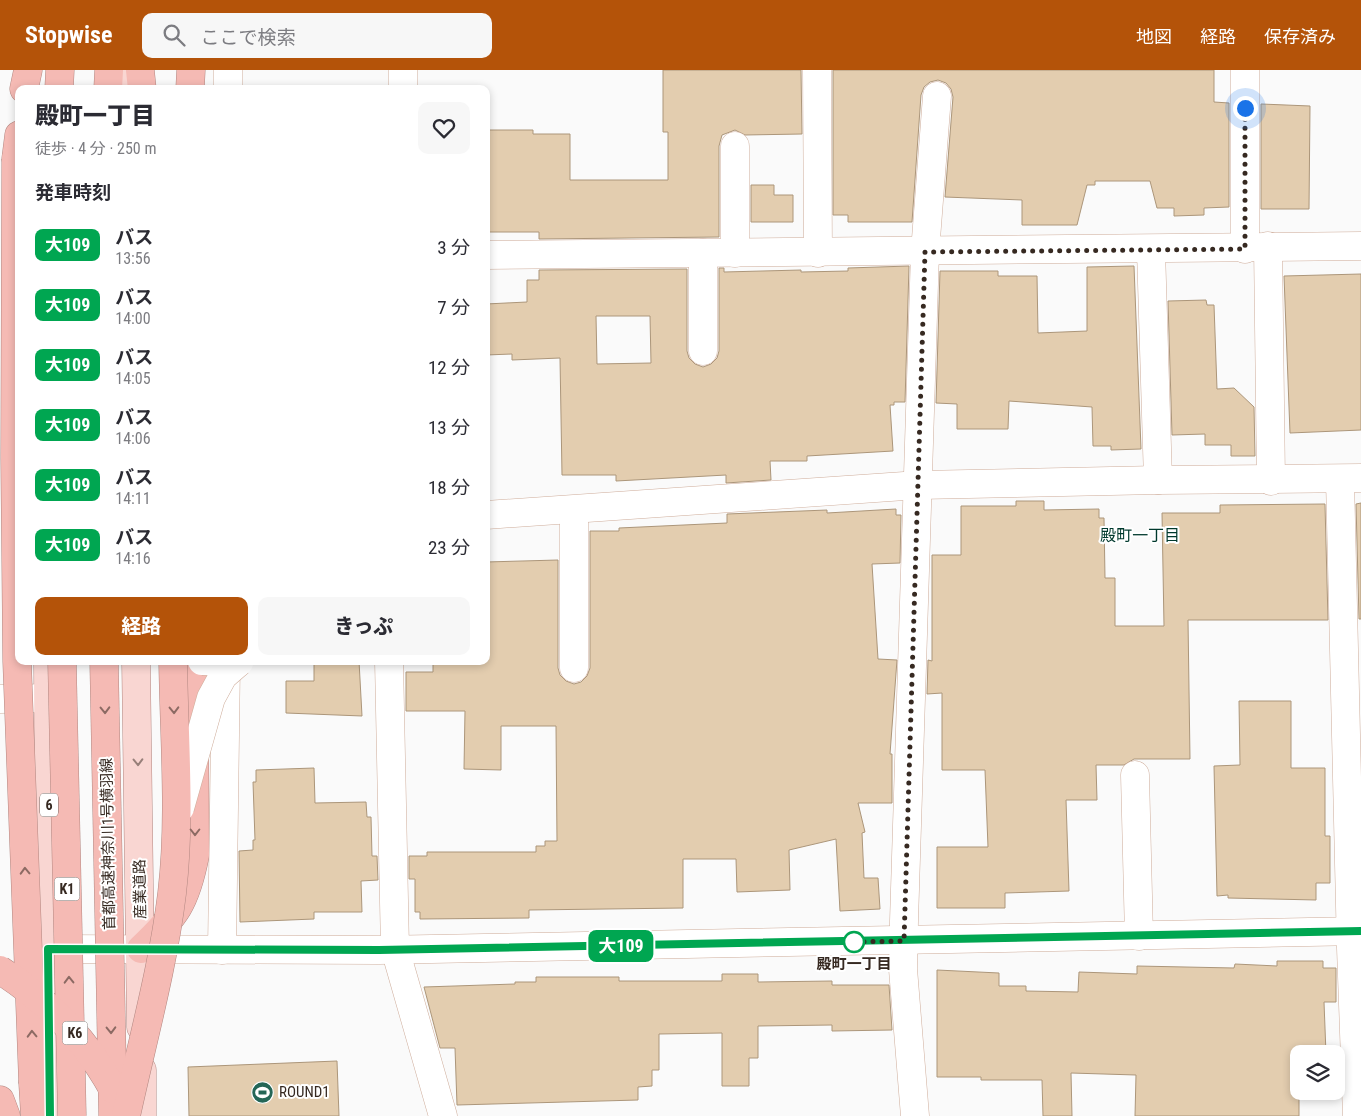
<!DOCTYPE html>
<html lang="ja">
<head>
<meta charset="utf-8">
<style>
  :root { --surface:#fff; --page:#f7f7f7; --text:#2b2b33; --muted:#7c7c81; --accent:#b45309 }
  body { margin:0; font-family:"Roboto Condensed","Noto Sans JP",sans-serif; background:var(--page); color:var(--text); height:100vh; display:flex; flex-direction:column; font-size:19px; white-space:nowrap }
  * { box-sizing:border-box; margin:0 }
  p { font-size:16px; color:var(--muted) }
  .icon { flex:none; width:28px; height:28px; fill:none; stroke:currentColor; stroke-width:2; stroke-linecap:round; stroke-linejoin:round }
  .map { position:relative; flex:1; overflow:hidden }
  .panel { position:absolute; left:15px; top:15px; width:475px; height:580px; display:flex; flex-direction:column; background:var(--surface); border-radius:10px; box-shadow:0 2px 8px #0003 }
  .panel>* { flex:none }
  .badge { padding:0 10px; border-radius:8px; font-size:18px; line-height:32px }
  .buttons { position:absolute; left:1290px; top:975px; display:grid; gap:10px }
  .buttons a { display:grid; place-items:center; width:55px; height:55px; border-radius:10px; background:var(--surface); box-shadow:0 2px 8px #0003; font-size:25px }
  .you { position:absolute; width:25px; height:25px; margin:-12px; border:4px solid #fff; border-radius:50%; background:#1a73e8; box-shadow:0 0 0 8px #1a73e833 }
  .map>.badge { position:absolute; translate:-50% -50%; box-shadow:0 0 0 2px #fff }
  h2 { padding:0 20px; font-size:19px; line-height:45px }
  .round { display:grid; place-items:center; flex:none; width:52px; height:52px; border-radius:10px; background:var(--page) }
  .head { display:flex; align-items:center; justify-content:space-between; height:85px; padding:0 20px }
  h1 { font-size:24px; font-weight:800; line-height:38px }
  .action { display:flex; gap:10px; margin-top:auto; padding:10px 20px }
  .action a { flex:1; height:58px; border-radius:10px; background:var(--accent); color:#fff; font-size:20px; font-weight:800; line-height:58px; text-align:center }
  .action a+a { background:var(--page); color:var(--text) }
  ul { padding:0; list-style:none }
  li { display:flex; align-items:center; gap:15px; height:60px; padding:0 20px }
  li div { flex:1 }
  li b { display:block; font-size:19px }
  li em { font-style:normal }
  li .badge { min-width:55px; font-weight:700; text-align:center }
  header { display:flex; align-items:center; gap:30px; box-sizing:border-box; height:70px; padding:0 25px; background:var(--accent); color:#fff }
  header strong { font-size:24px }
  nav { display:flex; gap:28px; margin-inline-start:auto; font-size:18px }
  .search { width:350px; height:45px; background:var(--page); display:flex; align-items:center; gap:12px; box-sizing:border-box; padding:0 18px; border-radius:10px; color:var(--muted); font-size:19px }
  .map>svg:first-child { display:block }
  .building { fill:#e3cdaf; stroke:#ac967a; fill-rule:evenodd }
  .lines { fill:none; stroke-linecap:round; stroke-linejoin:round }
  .minor-casing { stroke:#cfad9b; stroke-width:29 }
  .major-casing { stroke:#b28781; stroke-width:29 }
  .highway-casing { stroke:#b28781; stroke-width:29 }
  .minor { stroke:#fff; stroke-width:28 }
  .major { stroke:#f9d6d2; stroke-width:28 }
  .highway { stroke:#f5bab4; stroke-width:28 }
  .minor-bridge-casing { stroke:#cfad9b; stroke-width:29; stroke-linecap:butt }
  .highway-bridge-casing { stroke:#b28781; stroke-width:29; stroke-linecap:butt }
  .minor-bridge { stroke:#fff; stroke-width:28 }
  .highway-bridge { stroke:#f5bab4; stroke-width:28 }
  .oneway { stroke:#8c6a63 }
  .oneway2 { stroke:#98807a }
  .line-casing { stroke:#fff; stroke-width:11 }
  .line { stroke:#00a651; stroke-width:8 }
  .walk { stroke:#362921; stroke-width:5; stroke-dasharray:0 9 }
  .stop-dot { fill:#fff; stroke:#00a651; stroke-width:2.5 }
  .labels { text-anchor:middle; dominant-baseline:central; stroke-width:4; stroke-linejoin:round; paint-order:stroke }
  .shield { fill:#fff; stroke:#726964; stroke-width:1 }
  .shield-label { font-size:14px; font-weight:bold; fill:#362921 }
  .street-label { font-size:15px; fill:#362921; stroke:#fff }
  .stop-label { font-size:15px; font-weight:bold; fill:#362921; stroke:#fff }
  .poi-label { font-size:15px; fill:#362921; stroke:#fff; text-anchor:start }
  .neighbourhood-label { font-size:16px; fill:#00392d; stroke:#fff }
</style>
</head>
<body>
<header>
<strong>Stopwise</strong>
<div class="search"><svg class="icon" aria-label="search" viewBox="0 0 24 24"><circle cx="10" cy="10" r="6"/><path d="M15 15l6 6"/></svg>ここで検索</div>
<nav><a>地図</a><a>経路</a><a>保存済み</a></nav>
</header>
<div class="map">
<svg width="1361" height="1046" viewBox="0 0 1361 1046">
  <rect width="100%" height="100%" fill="#fafafa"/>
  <!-- building -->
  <g class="building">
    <path d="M 663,0 L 801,0 L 802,64 L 745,65 L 735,60 L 722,65 L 719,76 L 719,167 L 539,169 L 539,162 L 486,162 L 486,60 L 533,60 L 533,64 L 570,64 L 570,110 L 668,110 L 668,62 L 663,62 Z"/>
    <path d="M 833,0 L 1214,0 L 1214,32 L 1229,33 L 1229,137 L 1204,138 L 1204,145 L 1174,146 L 1174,138 L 1157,138 L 1150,111 L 1095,111 L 1095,115 L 1087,115 L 1077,155 L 1022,155 L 1022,130 L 945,127 L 953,27 L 951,19 L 946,13 L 938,10 L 930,12 L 924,17 L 921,25 L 912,152 L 848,152 L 848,145 L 833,145 Z"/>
    <path d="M 1261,34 L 1310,36 L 1309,139 L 1261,139 Z"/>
    <path d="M 751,115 L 774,115 L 774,125 L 793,125 L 793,152 L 751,152 Z"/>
    <path d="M 909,196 L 905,332 L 894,332 L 894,335 L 890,335 L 893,381 L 807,386 L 807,391 L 770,391 L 771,410 L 726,413 L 726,405 L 616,411 L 616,405 L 562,405 L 560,288 L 512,290 L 512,284 L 486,285 L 486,234 L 527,232 L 527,210 L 539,210 L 539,200 L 687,199 L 687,281 L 689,288 L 695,294 L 703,297 L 711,294 L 717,288 L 719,281 L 719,198 L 724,198 L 724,202 L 801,200 L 801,202 L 848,201 L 848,198 ZM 596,246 L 650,246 L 651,293 L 597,294 Z"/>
    <path d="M 1134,196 L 1141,379 L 1111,380 L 1111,376 L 1093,376 L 1092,337 L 1009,331 L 1008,359 L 957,359 L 957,334 L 936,333 L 940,201 L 998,201 L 998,206 L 1037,206 L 1038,263 L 1087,261 L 1087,197 Z"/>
    <path d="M 1361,204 L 1361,360 L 1290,363 L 1284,206 Z"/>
    <path d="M 1206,230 L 1207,235 L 1214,235 L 1217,319 L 1234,318 L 1254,337 L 1255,386 L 1231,386 L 1231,375 L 1205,375 L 1205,364 L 1172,365 L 1168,231 Z"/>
    <path d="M 1016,431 L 1044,431 L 1044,440 L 1099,439 L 1099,448 L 1104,448 L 1105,508 L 1115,508 L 1115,556 L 1164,556 L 1162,443 L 1220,443 L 1220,435 L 1325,434 L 1328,550 L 1188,550 L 1190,689 L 1134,689 L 1124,695 L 1096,695 L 1097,730 L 1066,730 L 1069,821 L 1005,823 L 1005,838 L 937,838 L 937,777 L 988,777 L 985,700 L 942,700 L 942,623 L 927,624 L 928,590 L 932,591 L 932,485 L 961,485 L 961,436 L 1016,436 Z"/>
    <path d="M 1361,433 L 1361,549 L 1359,549 L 1356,434 Z"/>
    <path d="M 896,439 L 896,445 L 901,445 L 900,493 L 872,494 L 878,589 L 897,590 L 890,684 L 892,684 L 892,733 L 858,733 L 865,762 L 862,763 L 864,808 L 878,808 L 880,839 L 840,841 L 836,769 L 789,780 L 790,820 L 737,822 L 736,789 L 683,789 L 683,838 L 529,840 L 529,848 L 420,849 L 420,842 L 415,842 L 415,809 L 409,809 L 409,786 L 427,786 L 427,782 L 536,782 L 536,776 L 545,776 L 545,771 L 557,771 L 556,656 L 501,656 L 501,700 L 464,699 L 465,641 L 406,641 L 406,602 L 433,602 L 433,591 L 486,591 L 486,492 L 558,490 L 558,598 L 560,605 L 566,611 L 574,614 L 581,612 L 587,606 L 590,598 L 590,461 L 619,461 L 619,458 L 727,453 L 727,444 L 827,440 L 827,443 Z"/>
    <path d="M 314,591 L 359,591 L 362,646 L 286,643 L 286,611 L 314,611 Z"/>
    <path d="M 1239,631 L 1291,631 L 1291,698 L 1325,698 L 1325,766 L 1330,766 L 1330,813 L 1316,813 L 1316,830 L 1228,828 L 1228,825 L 1217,826 L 1214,696 L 1240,695 Z"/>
    <path d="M 314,698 L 315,733 L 366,732 L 367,747 L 371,747 L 372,786 L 377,786 L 378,810 L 361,811 L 362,842 L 314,842 L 314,849 L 240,852 L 239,781 L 253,780 L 253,770 L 255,770 L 253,712 L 256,712 L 256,700 Z"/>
    <path d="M 1277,891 L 1323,891 L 1323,898 L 1336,898 L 1336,932 L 1324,932 L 1326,984 L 1299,984 L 1299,1046 L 1135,1046 L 1136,1005 L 1071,1003 L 1072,1046 L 1043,1046 L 1042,1010 L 981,1010 L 981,1007 L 937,1007 L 937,900 L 999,903 L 999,916 L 1026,916 L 1026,921 L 1078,922 L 1079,902 L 1137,904 L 1137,896 L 1234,898 L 1235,894 L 1277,896 Z"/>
    <path d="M 722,904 L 758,904 L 758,912 L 832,911 L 832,915 L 889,915 L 892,960 L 832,961 L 832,955 L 758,956 L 758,988 L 749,988 L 749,1016 L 722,1016 L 722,963 L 659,964 L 659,1000 L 652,1000 L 652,1016 L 638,1017 L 638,1030 L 457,1035 L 455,978 L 440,978 L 424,917 L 515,914 L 515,912 L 536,912 L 536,907 L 619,907 L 619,911 L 722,911 Z"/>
    <path d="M 337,991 L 339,1046 L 189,1046 L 188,997 Z"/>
  </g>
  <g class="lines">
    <defs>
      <g id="minor">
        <path d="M 817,0 L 818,183"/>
        <path d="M 1245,0 L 1245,179"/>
        <path d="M 228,19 L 228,0"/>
        <path d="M 403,19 L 403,0"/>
        <path d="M 735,76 L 735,183"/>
        <path d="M 1268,176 L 1271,411"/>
        <path d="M 1151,180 L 1158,410"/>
        <path d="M 703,183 L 703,281"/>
        <path d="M 486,185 L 1361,176"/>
        <path d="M 1340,409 L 1351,878 L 1357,1046"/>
        <path d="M 574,440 L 574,598"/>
        <path d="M 486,445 L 919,415 L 1158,410 L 1361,408"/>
        <path d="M 389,591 L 395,879 L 443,1046"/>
        <path d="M 0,629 L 49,628"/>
        <path d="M 1135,705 L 1139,866"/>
        <path d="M 49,879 L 379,880 L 1361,861"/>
        <path d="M 222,880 L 226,593"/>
        <path d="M 915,1046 L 903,899 L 904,851 L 925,182 L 937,26"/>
      </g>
      <g id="major">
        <path d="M 127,0 L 127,19"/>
        <path d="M 48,591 L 50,1046"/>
        <path d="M 136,591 L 141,957"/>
        <path d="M 142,1000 L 142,1046"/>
      </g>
      <g id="highway">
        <path d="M 140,0 L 142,19"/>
        <path d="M 24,19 L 28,0"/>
        <path d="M 59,19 L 60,0"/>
        <path d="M 108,19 L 109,0"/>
        <path d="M 190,19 L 191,0"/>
        <path d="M 16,89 L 19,65"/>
        <path d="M 141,879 C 176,846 186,832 195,785 L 194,591"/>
        <path d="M 33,1013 L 35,1046"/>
        <path d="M 0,1030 L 6,1046"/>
      </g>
    </defs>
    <!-- minor casing -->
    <use href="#minor" class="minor-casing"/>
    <!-- major casing -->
    <use href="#major" class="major-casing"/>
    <!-- highway casing -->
    <use href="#highway" class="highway-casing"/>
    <!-- minor -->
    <use href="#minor" class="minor"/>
    <!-- major -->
    <use href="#major" class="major"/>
    <!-- highway -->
    <use href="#highway" class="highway"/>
    <defs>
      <g id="minor-bridge">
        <path d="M 202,591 L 239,592"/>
        <path d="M 180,738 L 211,628 L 223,606 L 239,592"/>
      </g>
      <g id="highway-bridge">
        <path d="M 16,89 L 15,388 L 17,591 L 33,1013"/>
        <path d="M 62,591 L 72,1046"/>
        <path d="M 104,591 L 113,1046"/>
        <path d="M 0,900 C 47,930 86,970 113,1019"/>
        <path d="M 126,1046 C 142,972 163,898 172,823 C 181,746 174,668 173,591"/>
      </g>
    </defs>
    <!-- minor-bridge casing -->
    <use href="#minor-bridge" class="minor-bridge-casing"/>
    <!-- highway-bridge casing -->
    <use href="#highway-bridge" class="highway-bridge-casing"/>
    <!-- minor-bridge -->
    <use href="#minor-bridge" class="minor-bridge"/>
    <!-- highway-bridge -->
    <use href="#highway-bridge" class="highway-bridge"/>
  </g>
  <!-- one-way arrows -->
  <defs><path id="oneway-chevron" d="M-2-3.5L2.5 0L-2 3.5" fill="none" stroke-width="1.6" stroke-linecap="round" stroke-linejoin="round" transform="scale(1.25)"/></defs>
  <g class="oneway">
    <use href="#oneway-chevron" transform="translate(105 640) rotate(89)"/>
    <use href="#oneway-chevron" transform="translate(174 640) rotate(89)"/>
    <use href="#oneway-chevron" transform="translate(195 762) rotate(90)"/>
    <use href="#oneway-chevron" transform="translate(25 801) rotate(-92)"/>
    <use href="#oneway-chevron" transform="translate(69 910) rotate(-91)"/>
    <use href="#oneway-chevron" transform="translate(111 960) rotate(89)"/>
    <use href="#oneway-chevron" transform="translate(32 964) rotate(-92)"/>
  </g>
  <use class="oneway2" href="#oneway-chevron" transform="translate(138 692) rotate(89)"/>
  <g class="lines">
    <defs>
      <path id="line" d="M 50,1046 L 48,879 L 379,880 L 1361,861"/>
    </defs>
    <!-- line casing -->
    <use href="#line" class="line-casing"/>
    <!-- line -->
    <use href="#line" class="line"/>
    <!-- walk -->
    <path class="walk" d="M 854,872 L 850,872 L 904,871 L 925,182 L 1245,179 L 1245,38"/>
  </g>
  <!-- icons -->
  <defs>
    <symbol id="stadium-disc" viewBox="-11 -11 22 22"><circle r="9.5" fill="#246656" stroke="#fff"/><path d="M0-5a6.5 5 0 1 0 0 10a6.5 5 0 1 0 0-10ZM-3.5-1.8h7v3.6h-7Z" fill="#fff"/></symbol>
  </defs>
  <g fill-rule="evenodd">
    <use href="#stadium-disc" x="250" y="1010" width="25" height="25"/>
  </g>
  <!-- markers -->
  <circle class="stop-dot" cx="854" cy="872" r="10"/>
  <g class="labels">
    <!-- shield labels -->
    <g class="shield">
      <rect x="40" y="723.5" width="18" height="23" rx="4"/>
      <rect x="54.5" y="807.5" width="25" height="23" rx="4"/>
      <rect x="62.5" y="951.5" width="25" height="23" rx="4"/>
    </g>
    <g class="shield-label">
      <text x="49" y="735">6</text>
      <text x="67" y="819">K1</text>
      <text x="75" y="963">K6</text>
    </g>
    <!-- street labels -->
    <g class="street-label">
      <text transform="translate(108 774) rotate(-91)">首都高速神奈川1号横羽線</text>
      <text transform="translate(140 819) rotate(-91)">産業道路</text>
    </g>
    <!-- stop labels -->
    <g class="stop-label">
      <text x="854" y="894">殿町一丁目</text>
    </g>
    <!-- poi labels -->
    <g class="poi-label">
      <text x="279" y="1022">ROUND1</text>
    </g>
    <!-- neighbourhood labels -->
    <g class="neighbourhood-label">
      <text x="1140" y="465">殿町一丁目</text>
    </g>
  </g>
</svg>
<div class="buttons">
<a><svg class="icon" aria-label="layers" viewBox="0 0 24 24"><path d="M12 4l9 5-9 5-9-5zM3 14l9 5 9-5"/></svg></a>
</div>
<div class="you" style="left:1245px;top:38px"></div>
<b class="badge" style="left:621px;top:876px;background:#00a651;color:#fff">大109</b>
<section class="panel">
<div class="head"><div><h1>殿町一丁目</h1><p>徒歩 · 4 分 · 250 m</p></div><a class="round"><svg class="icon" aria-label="heart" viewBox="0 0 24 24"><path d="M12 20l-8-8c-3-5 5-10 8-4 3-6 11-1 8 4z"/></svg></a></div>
<h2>発車時刻</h2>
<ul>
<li><span class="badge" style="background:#00a651;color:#fff">大109</span><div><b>バス</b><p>13:56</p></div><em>3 分</em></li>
<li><span class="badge" style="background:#00a651;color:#fff">大109</span><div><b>バス</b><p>14:00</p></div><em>7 分</em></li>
<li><span class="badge" style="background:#00a651;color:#fff">大109</span><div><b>バス</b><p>14:05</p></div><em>12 分</em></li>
<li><span class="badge" style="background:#00a651;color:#fff">大109</span><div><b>バス</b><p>14:06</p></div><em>13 分</em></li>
<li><span class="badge" style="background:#00a651;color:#fff">大109</span><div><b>バス</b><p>14:11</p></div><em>18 分</em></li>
<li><span class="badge" style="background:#00a651;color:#fff">大109</span><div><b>バス</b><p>14:16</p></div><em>23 分</em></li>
</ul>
<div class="action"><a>経路</a><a>きっぷ</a></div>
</section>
</div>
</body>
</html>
